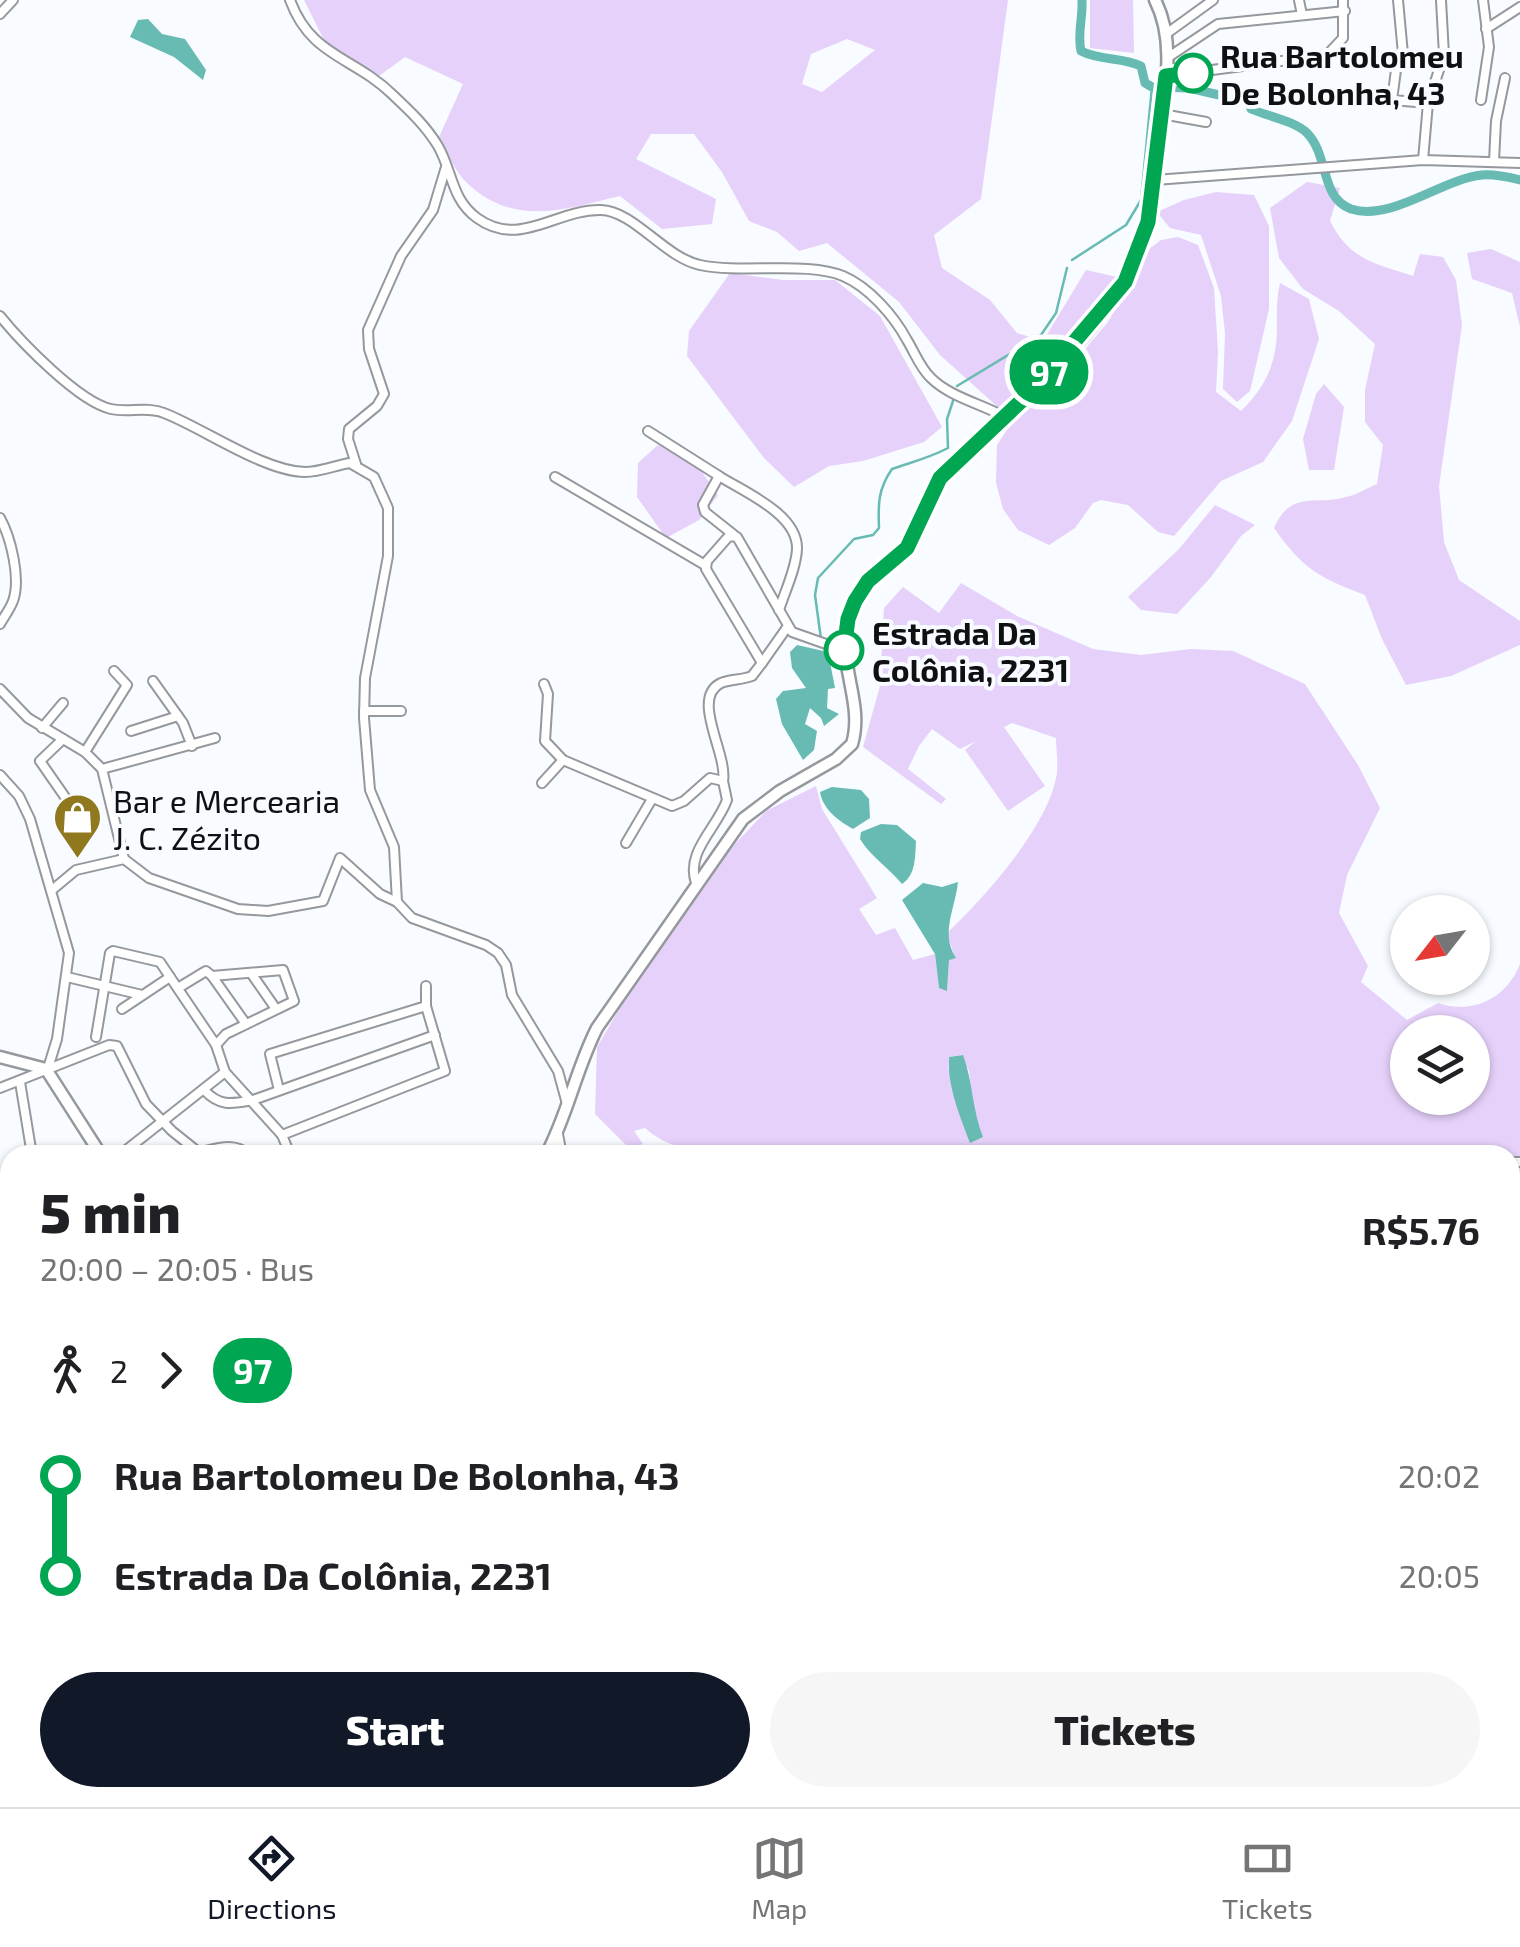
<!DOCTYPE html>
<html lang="en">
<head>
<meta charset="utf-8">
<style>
  :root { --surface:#fff; --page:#f6f6f6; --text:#202124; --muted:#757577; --line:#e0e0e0; --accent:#111827 }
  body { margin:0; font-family:"Exo 2",sans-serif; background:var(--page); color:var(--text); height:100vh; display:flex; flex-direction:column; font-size:38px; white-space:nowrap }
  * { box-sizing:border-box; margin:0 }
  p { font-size:32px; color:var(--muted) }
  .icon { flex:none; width:55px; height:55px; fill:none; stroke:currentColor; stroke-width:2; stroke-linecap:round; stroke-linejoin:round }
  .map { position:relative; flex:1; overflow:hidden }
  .details { position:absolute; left:0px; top:1145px; width:1520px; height:662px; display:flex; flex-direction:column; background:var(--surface); border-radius:30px 30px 0 0; box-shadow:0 2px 8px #0004 }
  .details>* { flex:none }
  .badge { padding:0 20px; border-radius:32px; font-size:35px; line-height:65px }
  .needle { width:65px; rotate:239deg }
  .controls { position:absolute; left:1390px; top:895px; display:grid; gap:20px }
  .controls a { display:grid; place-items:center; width:100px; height:100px; border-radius:50%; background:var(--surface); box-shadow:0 2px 8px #0004; font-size:50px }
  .map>.badge { position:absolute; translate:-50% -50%; box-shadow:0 0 0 5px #fff }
  .legs { display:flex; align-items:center; gap:15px; height:110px; padding:0 40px; font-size:32px }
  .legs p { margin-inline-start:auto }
  .headline { display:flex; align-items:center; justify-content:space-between; height:170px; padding:0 40px }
  h1 { font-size:55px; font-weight:800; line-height:75px }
  .action { display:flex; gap:20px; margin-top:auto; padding:20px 40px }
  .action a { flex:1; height:115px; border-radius:60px; background:var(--accent); color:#fff; font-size:40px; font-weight:800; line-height:115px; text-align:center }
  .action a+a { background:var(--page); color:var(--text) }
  ul { padding:0 40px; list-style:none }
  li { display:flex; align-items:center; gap:35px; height:100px; font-size:38px }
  li i { display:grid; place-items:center; width:15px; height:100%; margin:0 12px; background:currentColor }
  li i::after { content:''; width:25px; height:25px; margin:-12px; border:8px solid; border-radius:50%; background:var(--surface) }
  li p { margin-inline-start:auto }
  li:first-child i { background:linear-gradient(#0000 50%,currentColor 0) }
  li:last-child i { background:linear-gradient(currentColor 50%,#0000 0) }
  .dock { display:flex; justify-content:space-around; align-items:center; height:140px; border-top:2px solid var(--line); background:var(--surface); font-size:28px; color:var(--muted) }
  .dock a { display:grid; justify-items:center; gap:5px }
  .dock .current { color:var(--accent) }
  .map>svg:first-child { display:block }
  .green { fill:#e6d1fa; fill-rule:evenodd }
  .water { fill:#68bbb2 }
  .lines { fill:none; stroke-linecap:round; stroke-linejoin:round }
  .stream { stroke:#68bbb2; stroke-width:2.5 }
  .river { stroke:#68bbb2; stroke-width:9 }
  .minor-casing { stroke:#95989c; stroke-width:12 }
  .major-casing { stroke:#95989c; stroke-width:15 }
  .minor { stroke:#fff; stroke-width:8 }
  .major { stroke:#fff; stroke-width:10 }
  .line-1-casing { stroke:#fff; stroke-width:22 }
  .line-1 { stroke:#00a651; stroke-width:15 }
  .stop-1-dot { fill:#fff; stroke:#00a651; stroke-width:5 }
  .labels { text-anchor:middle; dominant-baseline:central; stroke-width:8; stroke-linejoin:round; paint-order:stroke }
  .stop-label { font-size:32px; font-weight:bold; fill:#0f1011; stroke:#f8fbff; text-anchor:start }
  .poi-label { font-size:32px; fill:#0f1011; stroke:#f8fbff; text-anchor:start }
</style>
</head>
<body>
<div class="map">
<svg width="1520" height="1807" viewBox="0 0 1520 1807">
  <rect width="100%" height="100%" fill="#f8fbff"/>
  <!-- green -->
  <g class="green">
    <path d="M 304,0 L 1008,0 L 981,199 L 934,235 L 942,268 L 990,300 L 1017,333 L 1043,341 L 1086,270 L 1117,277 L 1060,347 L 1000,409 L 940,355 L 899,302 L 827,243 L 799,251 L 777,232 L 749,221 L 722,172 L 694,134 L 651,134 L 636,159 L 716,199 L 712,224 L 662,229 L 620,196 C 565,209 515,228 467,183 C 455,172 447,151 439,137 L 463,84 L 405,57 L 379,76 L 325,42 ZM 847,39 L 875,50 L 822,92 L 802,84 L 811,54 Z"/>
    <path d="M 1090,0 L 1133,0 L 1134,53 L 1090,48 Z"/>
    <path d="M 1307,182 L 1340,188 L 1330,221 C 1350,260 1374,263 1413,276 L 1420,254 L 1443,257 L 1456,280 L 1462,325 L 1439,486 L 1444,542 L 1459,580 L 1520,621 L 1520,645 L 1451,676 L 1406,685 L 1382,639 L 1365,595 C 1318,577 1303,569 1274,528 C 1291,489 1316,506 1346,497 C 1357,495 1367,488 1377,484 L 1383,445 L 1365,422 L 1365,390 L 1375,344 L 1339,311 L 1303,289 L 1279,258 L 1270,208 Z"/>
    <path d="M 1216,192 L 1254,195 L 1269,226 L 1269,309 L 1250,391 L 1237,402 L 1223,389 L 1225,333 L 1221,296 L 1201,235 L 1170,228 L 1157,212 L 1184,200 Z"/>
    <path d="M 1178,237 L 1198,245 L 1214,288 L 1218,352 L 1216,392 L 1241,411 C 1264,389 1276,365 1277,332 C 1277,315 1276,300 1280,283 L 1309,299 L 1319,339 L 1292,421 L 1263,462 L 1221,481 L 1174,536 L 1158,532 L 1128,505 L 1101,500 L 1093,503 L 1075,528 L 1049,545 L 1018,530 L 1003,509 L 996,483 L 997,445 L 1013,421 L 1057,382 L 1108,322 L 1149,249 L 1161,240 Z"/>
    <path d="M 1491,249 L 1520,262 L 1520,327 L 1512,293 L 1472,279 L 1467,253 Z"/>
    <path d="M 730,273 L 783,280 L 835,280 L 880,316 L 942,427 L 924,442 L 863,461 L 829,466 L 794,487 L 764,458 L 687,356 L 689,331 Z"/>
    <path d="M 1324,384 L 1344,407 L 1334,470 L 1309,470 L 1303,439 L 1316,394 Z"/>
    <path d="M 658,445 L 692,458 L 718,495 L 699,520 L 666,538 L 637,497 L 638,463 Z"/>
    <path d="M 1215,505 L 1255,525 L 1241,536 L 1211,577 L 1177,614 L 1141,610 L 1128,597 L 1179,549 Z"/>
    <path d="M 961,583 L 1017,616 L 1093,649 L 1141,655 L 1191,649 L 1233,651 L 1305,684 L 1358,765 L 1380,808 L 1347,875 L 1339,913 L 1368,966 L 1361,982 L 1407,1020 L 1438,1003 C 1473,1015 1507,998 1520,964 L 1520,1161 L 1510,1162 L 1510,1155 L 716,1155 L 715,1149 C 685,1149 668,1148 645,1128 L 634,1131 L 643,1144 L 629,1148 L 595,1114 L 597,1047 L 624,1001 L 734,845 L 766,811 L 816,786 L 822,809 L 877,898 L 859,909 L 876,935 L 895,928 L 913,960 L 935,954 L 939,988 L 947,990 L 949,959 L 955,958 L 947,933 C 984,898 1046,829 1056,778 C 1059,766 1056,750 1056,738 L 1012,723 L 1004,727 L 1045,786 L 1008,811 L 965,750 L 976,741 L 960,749 L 932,729 L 919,746 L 908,769 L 946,799 L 941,804 L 863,747 L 880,686 L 884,608 L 903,587 L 939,613 ZM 1408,1032 L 1472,1032 L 1472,1098 L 1408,1098 ZM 962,1055 L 969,1071 L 974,1115 L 948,1068 L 949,1057 Z"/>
    <path d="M 1520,1168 L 1520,1284 L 1510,1278 L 1510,1169 Z"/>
    <path d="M 574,1798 L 711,1798 L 700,1807 L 617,1807 L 599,1800 L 575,1804 Z"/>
    <path d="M 734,1798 L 987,1798 L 991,1807 L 722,1807 Z"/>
  </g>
  <!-- water -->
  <g class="water">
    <path d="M 148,19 L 162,34 L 185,39 L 206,70 L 203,80 L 174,57 L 130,37 L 138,20 Z"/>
    <path d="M 797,645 L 828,652 L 835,688 L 828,689 L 827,708 L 839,714 L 824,726 L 821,718 L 810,708 L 805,724 L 817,731 L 814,750 L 803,760 L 782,724 L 776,699 L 783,691 L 806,688 L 792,668 L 790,652 Z"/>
    <path d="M 832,787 L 861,790 L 869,799 L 870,818 L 853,829 C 839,821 823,810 820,792 Z"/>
    <path d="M 881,824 L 897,825 L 916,841 C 915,857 916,875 902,884 C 888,867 872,858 860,839 L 861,832 Z"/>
    <path d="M 958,882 C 955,910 940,933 956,958 L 949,960 L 947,991 L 939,988 L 935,954 L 902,900 L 923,883 L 942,887 Z"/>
    <path d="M 963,1055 C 973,1081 972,1110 983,1137 L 970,1143 C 960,1116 947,1086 949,1057 Z"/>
  </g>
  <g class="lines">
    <!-- stream -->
    <g class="stream">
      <path d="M 1072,260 L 1126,225 L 1141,200 L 1152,87"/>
      <path d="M 957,386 L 1041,335 L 1056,313 L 1067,268"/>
      <path d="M 821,639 L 815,595 L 818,578 L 854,539 L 873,535 L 879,528 C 878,504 878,489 892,469 C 912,462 929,458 948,448 L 947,419 L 955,395"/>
      <path d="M 0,1481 L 10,1484"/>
      <path d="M 754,1807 L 765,1798"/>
    </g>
    <!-- river -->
    <path class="river" d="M 1082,0 C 1083,19 1077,33 1081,51 C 1100,61 1122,57 1141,66 L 1145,83 L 1152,87 L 1189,88 L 1249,102 L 1251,109 C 1267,116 1295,121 1307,133 C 1329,155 1320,198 1351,209 C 1392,222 1441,179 1482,175 C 1495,174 1508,177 1520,180"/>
    <defs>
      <g id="minor">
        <path d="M 290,0 C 311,57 353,56 393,95 C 410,111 426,126 438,146 C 453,172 451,199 477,218 C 520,249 556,209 601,210 C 634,211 664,257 700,265 C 742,274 808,261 843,276 C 869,287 894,316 907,340 C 915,353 920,368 931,378 C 950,397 982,404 1005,417"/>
        <path d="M 1299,0 L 1302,15"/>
        <path d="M 1398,0 L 1403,54 L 1396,70 L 1392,100 L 1428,103"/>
        <path d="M 0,14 L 13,0"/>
        <path d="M 1486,29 L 1520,7"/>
        <path d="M 1166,34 L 1213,0"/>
        <path d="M 1167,58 L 1218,24 L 1345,11"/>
        <path d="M 1166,76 L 1327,55 L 1343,38 L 1343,0"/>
        <path d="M 1481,100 L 1489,47 L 1483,0"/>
        <path d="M 1162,114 L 1206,122"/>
        <path d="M 1423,160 L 1428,103 L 1444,55 L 1441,0"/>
        <path d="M 1494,161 L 1496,121 L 1505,78"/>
        <path d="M 1155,180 L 1423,160 L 1520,163"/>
        <path d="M 0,316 C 21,342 79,402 111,409 C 128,413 147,406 164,413 C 203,428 263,471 305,472 C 320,472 336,465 350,463 L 374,477 L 388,508 L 388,556 L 365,678 L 364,718 L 370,790 L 394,847 L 397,902 L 412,918 L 486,945 L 498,953 L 506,965 L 512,995 L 558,1071 L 567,1104"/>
        <path d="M 648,431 L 719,476 L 703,505 L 705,512 L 734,535"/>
        <path d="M 356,464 L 348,439 L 349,429 L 377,406 L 384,394 L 369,349 L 368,330 L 401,256 L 433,210 L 446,167"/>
        <path d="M 719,476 C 744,492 798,514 797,549 C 796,569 785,591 779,610"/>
        <path d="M 555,477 L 705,565"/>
        <path d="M 0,518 C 11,538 21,579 13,601 C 10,609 4,617 0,624"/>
        <path d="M 762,663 L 788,626"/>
        <path d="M 153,681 L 183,723 L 192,746"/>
        <path d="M 544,684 L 548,694 L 545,741 L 563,760 L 672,806 L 684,801 L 710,778 L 723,781 L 727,800 C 717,828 685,852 696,883"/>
        <path d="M 0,689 L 28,718 L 85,752 L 102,769 L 124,859"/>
        <path d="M 364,711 L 401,711"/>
        <path d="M 42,728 L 63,703"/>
        <path d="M 131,731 L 178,716"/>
        <path d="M 63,739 L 40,761 L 65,797"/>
        <path d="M 85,752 L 127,685 L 114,671"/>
        <path d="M 102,769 L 215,738"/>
        <path d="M 0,775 L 19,796 L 30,819 L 69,953 L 57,1039 L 48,1068"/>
        <path d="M 723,781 C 728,754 690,698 721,683 C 731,679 742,680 752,676 L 762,663 L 706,569 L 707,561 L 729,536 L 737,537 L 792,632 L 843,650"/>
        <path d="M 542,783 L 563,760"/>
        <path d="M 626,843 L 652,799"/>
        <path d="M 52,890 L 76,870 L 124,859 L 149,878 L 238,909 L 268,911 L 323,901 L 340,858 L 380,894 L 397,902"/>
        <path d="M 251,973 L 276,1009"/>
        <path d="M 212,976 L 246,1024"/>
        <path d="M 67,977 L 142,995"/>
        <path d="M 170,977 L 216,1045 L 226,1034 L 294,1001 L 283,970 L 212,976 L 206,971 L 178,988"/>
        <path d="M 96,1037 L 110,953 L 113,951 L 160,962 L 170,977 L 122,1009"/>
        <path d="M 216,1045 L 225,1072 L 282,1135"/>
        <path d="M 20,1082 L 32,1155"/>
        <path d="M 0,1088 L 109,1045 L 117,1046 L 146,1104 L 172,1131 L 202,1155"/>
        <path d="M 204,1090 C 220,1107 232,1104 253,1100 L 435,1035"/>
        <path d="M 279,1090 L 270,1054 L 426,1006"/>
        <path d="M 558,1134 L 562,1155"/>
        <path d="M 201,1152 C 218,1148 235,1142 249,1155"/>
        <path d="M 289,1152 L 282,1135 L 445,1071 L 426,1006 L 426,986"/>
        <path d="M 120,1155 L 225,1072"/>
        <path d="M 1510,1162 L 1520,1162"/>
        <path d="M 0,1289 L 10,1294"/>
        <path d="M 0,1361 L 10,1363"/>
        <path d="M 1510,1407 L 1520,1438"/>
        <path d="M 1510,1444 L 1520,1445"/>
        <path d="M 0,1456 L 10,1458"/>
        <path d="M 0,1491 L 10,1492"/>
        <path d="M 1510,1496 L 1520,1495"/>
        <path d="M 1514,1543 L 1520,1531"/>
        <path d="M 0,1544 L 10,1546"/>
        <path d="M 1510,1609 L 1520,1619"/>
        <path d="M 0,1616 L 10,1622"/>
        <path d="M 1510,1661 L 1520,1659"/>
        <path d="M 0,1680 L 10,1657"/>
        <path d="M 0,1701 L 10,1705"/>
        <path d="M 1510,1731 L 1520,1733"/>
        <path d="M 0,1739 L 10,1743"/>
        <path d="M 1510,1776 L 1520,1777"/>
        <path d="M 0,1777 L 10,1752"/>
        <path d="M 0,1783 L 10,1788"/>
        <path d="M 35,1798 L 66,1807"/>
        <path d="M 145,1798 L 201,1806"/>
        <path d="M 425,1798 L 444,1807"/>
        <path d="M 556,1798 L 559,1807"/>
        <path d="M 1015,1798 L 1019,1807"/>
        <path d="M 1309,1798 L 1317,1807"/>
        <path d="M 1361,1798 L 1365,1807"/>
        <path d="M 1461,1798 L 1471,1807"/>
        <path d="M 380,1807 L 395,1798"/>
        <path d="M 479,1807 L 482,1798"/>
        <path d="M 510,1807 L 514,1798"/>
      </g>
      <g id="major">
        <path d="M 0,1057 L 46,1069 L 101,1155"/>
        <path d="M 546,1155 C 568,1114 576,1069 597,1028 L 743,819 L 780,791 L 836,759 L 852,744 C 866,697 829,656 854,603 C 866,577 891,570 906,548 C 922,525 924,495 943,474 C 963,451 988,433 1010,412 C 1063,361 1129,298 1148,225 C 1156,193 1157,159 1161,127 C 1166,86 1175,39 1155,0"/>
        <path d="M 267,1798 L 269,1807"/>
        <path d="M 1299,1798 L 1304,1807"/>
        <path d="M 199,1807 L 224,1798"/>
        <path d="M 710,1807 L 721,1798"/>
      </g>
    </defs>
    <!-- minor casing -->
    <use href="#minor" class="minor-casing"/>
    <!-- major casing -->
    <use href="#major" class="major-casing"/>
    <!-- minor -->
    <use href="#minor" class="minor"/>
    <!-- major -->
    <use href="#major" class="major"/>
  </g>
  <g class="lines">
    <defs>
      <path id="line-1" d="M 844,650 L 848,619 L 855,601 L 868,581 L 907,548 L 940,478 L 1035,388 L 1125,282 L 1148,222 L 1166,76 L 1193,73"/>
    </defs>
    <!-- line-1 casing -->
    <use href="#line-1" class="line-1-casing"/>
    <!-- line-1 -->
    <use href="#line-1" class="line-1"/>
  </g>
  <!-- icons -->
  <defs>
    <symbol id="shop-pin" viewBox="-11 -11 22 30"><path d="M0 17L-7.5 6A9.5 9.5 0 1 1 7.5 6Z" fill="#8f781d" stroke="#f8fbff"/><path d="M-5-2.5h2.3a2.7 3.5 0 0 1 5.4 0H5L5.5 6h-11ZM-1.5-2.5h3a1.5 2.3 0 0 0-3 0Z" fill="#fff"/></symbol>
  </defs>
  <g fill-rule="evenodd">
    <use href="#shop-pin" x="50" y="790" width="55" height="75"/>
  </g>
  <!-- markers -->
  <g class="stop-1-dot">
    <circle cx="1193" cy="73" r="18"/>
    <circle cx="844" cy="650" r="18"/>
  </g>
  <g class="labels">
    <!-- stop labels -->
    <g class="stop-label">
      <text x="1220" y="55">Rua Bartolomeu<tspan x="1220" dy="37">De Bolonha, 43</tspan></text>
      <text x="872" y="632">Estrada Da<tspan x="872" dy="37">Colônia, 2231</tspan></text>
    </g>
    <!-- poi labels -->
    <g class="poi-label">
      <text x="113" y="800">Bar e Mercearia<tspan x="113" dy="37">J. C. Zézito</tspan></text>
    </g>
  </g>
</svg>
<div class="controls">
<a><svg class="needle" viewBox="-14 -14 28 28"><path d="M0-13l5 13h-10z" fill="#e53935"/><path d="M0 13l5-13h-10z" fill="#757577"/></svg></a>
<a><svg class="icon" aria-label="layers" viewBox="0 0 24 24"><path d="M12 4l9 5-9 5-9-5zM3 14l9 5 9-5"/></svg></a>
</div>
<b class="badge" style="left:1049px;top:372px;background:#00a651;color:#fff">97</b>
<section class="details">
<div class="headline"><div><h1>5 min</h1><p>20:00 – 20:05 · Bus</p></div><b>R$5.76</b></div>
<div class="legs"><svg class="icon" aria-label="walk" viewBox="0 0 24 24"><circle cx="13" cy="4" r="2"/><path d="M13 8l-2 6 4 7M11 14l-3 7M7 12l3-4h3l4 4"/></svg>2<svg class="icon" aria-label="forward" viewBox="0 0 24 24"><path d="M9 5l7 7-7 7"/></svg><b class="badge" style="background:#00a651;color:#fff">97</b></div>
<ul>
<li><i style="color:#00a651"></i><b>Rua Bartolomeu De Bolonha, 43</b><p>20:02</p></li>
<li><i style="color:#00a651"></i><b>Estrada Da Colônia, 2231</b><p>20:05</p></li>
</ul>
<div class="action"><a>Start</a><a>Tickets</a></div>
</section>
</div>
<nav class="dock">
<a class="current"><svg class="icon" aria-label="directions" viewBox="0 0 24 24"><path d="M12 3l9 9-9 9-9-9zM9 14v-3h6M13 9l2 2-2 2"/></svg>Directions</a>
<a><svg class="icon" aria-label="map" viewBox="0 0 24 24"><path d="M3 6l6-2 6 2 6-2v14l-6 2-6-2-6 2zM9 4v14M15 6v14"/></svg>Map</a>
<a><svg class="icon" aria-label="tickets" viewBox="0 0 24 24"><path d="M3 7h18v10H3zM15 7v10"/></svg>Tickets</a>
</nav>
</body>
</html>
